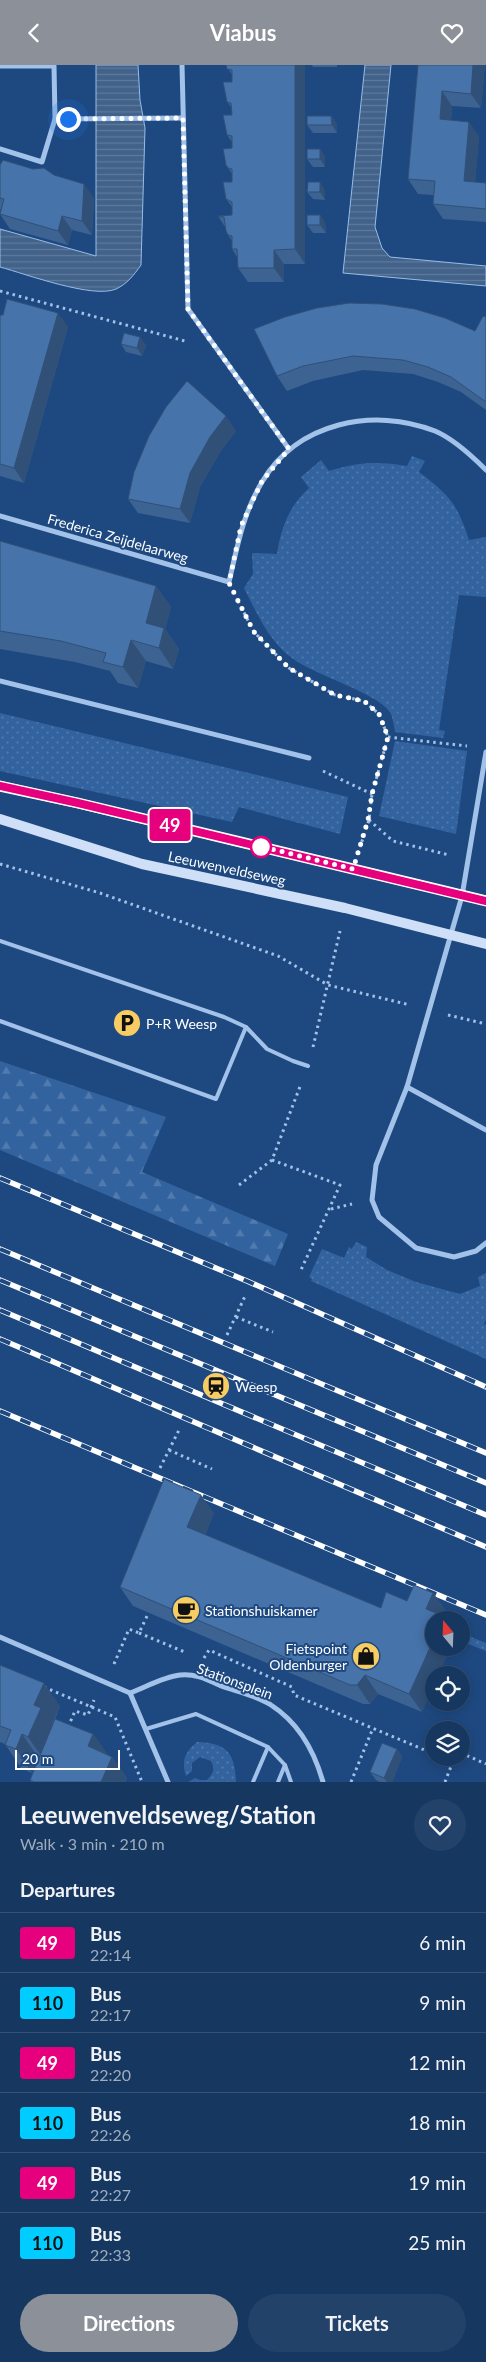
<!DOCTYPE html>
<html lang="en">
<head>
<meta charset="utf-8">
<style>
  :root { --surface:#163760; --page:#234269; --text:#f1f3f6; --muted:#9eacbd; --line:#355175; --accent:#8c9099 }
  body { margin:0; font-family:Lato,sans-serif; background:var(--page); color:var(--text); height:100vh; display:flex; flex-direction:column; font-size:19px; white-space:nowrap }
  * { box-sizing:border-box; margin:0 }
  p { font-size:16px; color:var(--muted) }
  .icon { flex:none; width:28px; height:28px; fill:none; stroke:currentColor; stroke-width:2; stroke-linecap:round; stroke-linejoin:round }
  .map { position:relative; height:1717px; overflow:hidden }
  .panel { display:flex; flex-direction:column; background:var(--surface); flex:1 }
  .panel>* { flex:none }
  .badge { padding:0 10px; border-radius:4px; font-size:18px; line-height:32px }
  .needle { width:32px; rotate:341deg }
  .tools { position:absolute; left:425px; top:1546px; display:grid; gap:10px }
  .tools a { display:grid; place-items:center; width:45px; height:45px; border-radius:50%; background:var(--surface); box-shadow:0 2px 12px #0003,0 0 0 1px var(--line); font-size:25px }
  .scale { position:absolute; left:15px; bottom:12px; width:105px; box-sizing:border-box; padding-left:5px; border:2px solid #fff; border-top:0; font-size:14px; line-height:18px; white-space:nowrap; color:#fff; -webkit-text-stroke:4px #1e4980; paint-order:stroke }
  .you { position:absolute; width:25px; height:25px; margin:-12px; border:4px solid #fff; border-radius:50%; background:#1a73e8; box-shadow:0 0 0 8px #1a73e833 }
  .map>.badge { position:absolute; translate:-50% -50%; box-shadow:0 0 0 2px #fff }
  h2 { padding:0 20px; font-size:19px; line-height:45px }
  .round { display:grid; place-items:center; flex:none; width:52px; height:52px; border-radius:26px; background:var(--page) }
  .summary { display:flex; align-items:center; justify-content:space-between; height:85px; padding:0 20px }
  h1 { font-size:24px; font-weight:700; line-height:38px }
  .primary-button { display:flex; gap:10px; margin-top:auto; padding:10px 20px }
  .primary-button a { flex:1; height:58px; border-radius:30px; background:var(--accent); color:#fff; font-size:20px; font-weight:700; line-height:58px; text-align:center }
  .primary-button a+a { background:var(--page); color:var(--text) }
  ul { padding:0; list-style:none }
  li { display:flex; align-items:center; gap:15px; height:60px; padding:0 20px; border-top:1px solid var(--line) }
  li div { flex:1 }
  li b { display:block; font-size:19px }
  li em { font-style:normal }
  li .badge { min-width:55px; font-weight:700; text-align:center }
  header { display:flex; justify-content:space-between; align-items:center; height:65px; padding:0 20px; background:var(--accent); color:#fff; font-size:22px; font-weight:700 }
  .map>svg:first-child { display:block }
  .grass { fill:url(#grass-dots) }
  .forest { fill:url(#forest-firs) }
  .water { fill:url(#water-rules); stroke:#96bdea }
  .lines { fill:none; stroke-linecap:round; stroke-linejoin:round }
  .path { stroke:#a3c2e9; stroke-width:3; stroke-dasharray:2.5 4; stroke-linecap:butt }
  .lane { stroke:#a3c2e9; stroke-width:4 }
  .street { stroke:#a3c2e9; stroke-width:5 }
  .secondary { stroke:#cedff7; stroke-width:10 }
  .rail-casing { stroke:#fff; stroke-width:5.5 }
  .rail { stroke:#1e4980; stroke-width:4; stroke-dasharray:11; stroke-linecap:butt }
  .wall { fill:#3c6392 }
  .shaded-wall { fill:#315077 }
  .building { fill:#4673aa; stroke:#315077 }
  .line-casing { stroke:#fff; stroke-width:11 }
  .line { stroke:#e6007e; stroke-width:8 }
  .walk { stroke:#fff; stroke-width:5; stroke-dasharray:0 9 }
  .stop-dot { fill:#fff; stroke:#e6007e; stroke-width:2.5 }
  .labels { text-anchor:middle; dominant-baseline:central; stroke-width:4; stroke-linejoin:round; paint-order:stroke }
  .street-label { font-size:14px; fill:#fff; stroke:#1e4980 }
  .poi-label { font-size:14px; fill:#fff; stroke:#1e4980; text-anchor:start }
</style>
</head>
<body>
<header><svg class="icon" aria-label="back" viewBox="0 0 24 24"><path d="M15 5l-7 7 7 7"/></svg>Viabus<svg class="icon" aria-label="heart" viewBox="0 0 24 24"><path d="M12 20l-8-8c-3-5 5-10 8-4 3-6 11-1 8 4z"/></svg></header>
<div class="map">
<svg width="486" height="1717" viewBox="0 0 486 1717">
  <defs>
    <pattern id="grass-dots" width="8" height="8" patternUnits="userSpaceOnUse" patternTransform="scale(1.25)"><rect width="8" height="8" fill="#32639f"/><path d="M2 2h.1M6 6h.1" fill="none" stroke="#517aad" stroke-width="1.8" stroke-linecap="round"/></pattern>
    <pattern id="forest-firs" width="22" height="20" patternUnits="userSpaceOnUse" patternTransform="scale(1.25)"><rect width="22" height="20" fill="#32639f"/><path d="M5 1l3.5 6h-7zM16 11l3.5 6h-7z" fill="#517aad"/></pattern>
    <pattern id="water-rules" width="6" height="5" patternUnits="userSpaceOnUse" patternTransform="scale(1.25)"><rect width="6" height="5" fill="#42628a"/><path d="M0 2.5h6" fill="none" stroke="#5e7a9c"/></pattern>
  </defs>
  <rect width="100%" height="100%" fill="#1e4980"/>
  <!-- grass -->
  <g class="grass">
    <path d="M 412,391 L 425,396 L 419,407 C 449,430 457,438 469,475 L 486,472 L 486,532 L 459,530 L 439,665 L 445,666 L 443,673 L 395,667 C 394,662 393,654 391,649 C 381,628 311,610 288,590 C 268,573 256,547 244,523 L 253,509 L 252,488 L 277,489 C 281,463 289,441 309,423 L 301,412 L 321,395 L 329,406 C 358,397 377,396 407,401 Z"/>
    <path d="M 0,648 L 348,732 L 340,769 L 239,742 L 232,757 L 0,706 Z"/>
    <path d="M 395,676 L 467,686 L 456,769 L 379,751 Z"/>
    <path d="M 356,1177 L 367,1182 L 366,1192 L 387,1205 L 416,1217 L 460,1229 L 480,1221 L 478,1212 L 486,1208 L 486,1255 L 484,1259 L 486,1260 L 486,1294 L 311,1216 L 312,1214 L 309,1212 L 322,1184 L 344,1193 L 349,1182 L 352,1184 Z"/>
    <path d="M 467,1567 L 471,1569 L 471,1572 L 486,1578 L 486,1586 L 463,1577 Z"/>
    <path d="M 197,1677 C 227,1678 235,1688 236,1717 L 188,1717 L 195,1713 L 200,1715 L 207,1715 C 214,1708 215,1704 211,1696 L 200,1692 L 192,1698 L 192,1706 L 186,1711 C 181,1696 185,1687 197,1677 Z"/>
  </g>
  <!-- forest -->
  <path class="forest" d="M 0,996 L 166,1052 L 142,1107 L 288,1169 L 275,1201 L 0,1085 Z"/>
  <!-- water -->
  <g class="water">
    <path d="M 96,0 L 138,0 L 140,35 L 145,63 L 141,200 C 134,210 127,219 116,224 C 93,234 26,209 0,202 L 0,164 L 96,191 Z"/>
    <path d="M 365,0 L 391,0 L 375,162 L 382,183 L 390,192 L 486,201 L 486,221 L 343,208 Z"/>
  </g>
  <g class="lines">
    <!-- path -->
    <g class="path">
      <path d="M 0,226 L 185,276"/>
      <path d="M 238,536 L 254,567 L 289,603 L 335,630 L 364,636 L 379,649 L 388,672 L 372,729 L 369,755 L 360,782"/>
      <path d="M 388,672 L 467,681"/>
      <path d="M 323,706 L 372,729"/>
      <path d="M 369,755 L 393,776 L 449,790"/>
      <path d="M 0,799 L 100,828 L 278,891 L 328,920 L 410,940"/>
      <path d="M 448,950 L 486,959"/>
      <path d="M 313,982 L 340,866"/>
      <path d="M 272,1095 L 340,1120 L 300,1207"/>
      <path d="M 239,1120 L 272,1095 L 301,1019"/>
      <path d="M 331,1144 L 352,1139"/>
      <path d="M 236,1252 L 273,1267"/>
      <path d="M 227,1270 L 246,1229"/>
      <path d="M 169,1385 L 212,1404"/>
      <path d="M 160,1403 L 179,1365"/>
      <path d="M 139,1568 L 187,1588"/>
      <path d="M 204,1593 L 209,1585 L 292,1622 L 294,1630 L 434,1689"/>
      <path d="M 114,1599 L 129,1564 L 139,1568 L 148,1549"/>
      <path d="M 44,1622 L 115,1652 L 142,1717"/>
      <path d="M 68,1662 L 75,1646 L 88,1650 L 94,1635"/>
      <path d="M 461,1688 L 486,1699"/>
      <path d="M 443,1692 L 453,1696 L 454,1692"/>
      <path d="M 351,1717 L 373,1663"/>
      <path d="M 445,1717 L 453,1696"/>
    </g>
    <!-- lane -->
    <g class="lane">
      <path d="M 0,876 L 224,952 L 246,962 L 267,984 L 293,996 L 308,1001"/>
      <path d="M 0,956 L 216,1034 L 246,962"/>
      <path d="M 146,1664 L 196,1649 L 268,1682 L 285,1700 L 291,1717"/>
      <path d="M 253,1717 L 268,1682"/>
      <path d="M 278,1717 L 285,1700"/>
    </g>
    <!-- street -->
    <g class="street">
      <path d="M 182,0 L 188,244 L 289,384"/>
      <path d="M 0,1 L 54,1 L 55,54"/>
      <path d="M 0,84 L 42,97 L 55,54 L 183,53"/>
      <path d="M 0,451 L 229,517 C 237,483 243,448 262,417 C 297,357 374,342 435,366 C 454,374 472,391 486,405"/>
      <path d="M 0,616 L 309,693"/>
      <path d="M 486,687 L 462,831 L 407,1022 L 376,1100 L 372,1135 L 379,1152 L 416,1183 L 454,1192 L 476,1186 L 486,1178"/>
      <path d="M 407,1022 L 486,1065"/>
      <path d="M 0,1572 L 130,1628 L 168,1717"/>
      <path d="M 130,1628 C 146,1622 163,1612 180,1610 C 196,1608 210,1616 224,1622 C 239,1627 258,1631 271,1640 C 299,1658 314,1685 323,1717"/>
    </g>
    <!-- secondary -->
    <g class="secondary">
      <path d="M 0,721 L 77,738 L 486,836"/>
      <path d="M 0,754 L 142,799 L 345,843 L 486,879"/>
    </g>
    <defs>
      <g id="rail">
        <path d="M 0,1113 L 247,1216 L 486,1322"/>
        <path d="M 0,1184 L 486,1388"/>
        <path d="M 0,1215 L 486,1418"/>
        <path d="M 0,1245 L 486,1450"/>
        <path d="M 0,1274 L 486,1482"/>
        <path d="M 0,1346 L 486,1550"/>
      </g>
    </defs>
    <!-- rail casing -->
    <use href="#rail" class="rail-casing"/>
    <!-- rail -->
    <use href="#rail" class="rail"/>
  </g>
  <!-- wall -->
  <g class="wall">
    <path d="M 226,0 L 305,0 L 305,199 L 284,199 L 284,217 L 248,217 L 238,203 L 237,192 L 232,184 L 232,176 L 228,170 L 225,162 L 218,151 L 232,150 L 232,142 L 226,134 L 232,117 L 232,109 L 228,103 L 232,83 L 232,77 L 227,70 L 232,50 L 232,43 L 227,37 L 232,17 L 232,10 Z"/>
    <path d="M 312,0 L 337,0 L 337,2 L 313,2 Z"/>
    <path d="M 418,0 L 485,0 L 481,43 L 452,41 L 451,55 L 479,71 L 475,117 L 486,118 L 486,157 L 443,154 L 433,139 L 433,130 L 418,129 L 408,114 Z"/>
    <path d="M 331,51 L 337,59 L 337,68 L 313,68 L 307,60 Z"/>
    <path d="M 320,84 L 325,92 L 325,102 L 313,102 L 307,94 Z"/>
    <path d="M 0,100 L 33,104 L 54,110 L 94,133 L 92,170 L 72,165 L 68,180 L 10,164 L 0,149 L 1,145 L 0,144 Z"/>
    <path d="M 325,125 L 325,135 L 313,134 L 307,127 Z"/>
    <path d="M 320,150 L 325,158 L 326,168 L 313,168 L 307,160 Z"/>
    <path d="M 0,250 L 68,262 L 24,418 L 0,411 Z"/>
    <path d="M 486,252 L 486,345 L 461,327 L 438,317 L 413,309 L 363,305 L 313,316 L 287,326 L 277,311 L 254,264 L 475,266 Z"/>
    <path d="M 121,279 L 146,280 L 142,291 L 126,287 Z"/>
    <path d="M 236,366 L 220,387 L 200,422 L 190,458 L 138,448 L 128,434 Z"/>
    <path d="M 0,476 L 156,521 L 171,542 L 165,564 L 179,584 L 173,604 L 146,596 L 138,623 L 118,618 L 110,606 L 75,597 L 0,584 Z"/>
    <path d="M 214,1448 L 205,1470 L 381,1543 L 433,1528 L 446,1546 L 444,1551 L 446,1555 L 434,1555 L 422,1647 L 378,1629 L 370,1639 L 363,1639 L 133,1541 L 120,1522 Z"/>
    <path d="M 0,1600 L 60,1641 L 53,1660 L 93,1669 L 107,1689 L 112,1692 L 127,1713 L 125,1717 L 31,1717 L 30,1715 L 39,1693 L 38,1692 L 32,1708 L 21,1703 L 5,1679 L 0,1677 Z"/>
    <path d="M 397,1684 L 402,1692 L 392,1717 L 380,1717 L 376,1715 L 370,1707 Z"/>
  </g>
  <!-- shaded-wall -->
  <g class="shaded-wall">
    <path d="M 295,0 L 305,0 L 305,199 L 295,184 Z"/>
    <path d="M 473,0 L 485,0 L 481,43 L 471,29 Z"/>
    <path d="M 442,26 L 452,41 L 450,69 L 440,54 Z"/>
    <path d="M 331,51 L 337,59 L 337,68 L 332,60 Z"/>
    <path d="M 469,57 L 479,71 L 474,130 L 464,116 Z"/>
    <path d="M 320,84 L 325,92 L 325,102 L 320,94 Z"/>
    <path d="M 320,117 L 325,125 L 325,135 L 320,127 Z"/>
    <path d="M 84,119 L 94,133 L 92,170 L 82,156 Z"/>
    <path d="M 320,150 L 325,158 L 326,168 L 320,160 Z"/>
    <path d="M 62,151 L 72,165 L 68,180 L 58,166 Z"/>
    <path d="M 274,185 L 284,199 L 284,217 L 274,203 Z"/>
    <path d="M 58,248 L 68,262 L 24,418 L 14,403 Z"/>
    <path d="M 140,272 L 146,280 L 142,291 L 137,283 Z"/>
    <path d="M 226,351 L 236,366 L 220,387 L 200,422 L 190,458 L 180,444 L 190,408 L 210,372 Z"/>
    <path d="M 156,521 L 171,542 L 165,564 L 179,584 L 173,604 L 159,583 L 146,558 Z"/>
    <path d="M 131,575 L 146,596 L 138,623 L 123,602 Z"/>
    <path d="M 201,1430 L 214,1448 L 200,1481 L 187,1462 Z"/>
    <path d="M 433,1528 L 446,1546 L 442,1555 L 444,1551 L 446,1555 L 434,1555 L 426,1544 Z"/>
    <path d="M 434,1574 L 434,1582 L 451,1582 L 439,1610 L 434,1610 L 434,1622 L 422,1647 L 409,1629 Z"/>
    <path d="M 365,1610 L 378,1629 L 370,1639 L 357,1620 Z"/>
    <path d="M 44,1618 L 60,1641 L 52,1659 L 57,1666 L 44,1695 L 28,1672 L 34,1640 Z"/>
    <path d="M 22,1669 L 38,1692 L 32,1708 L 16,1684 Z"/>
    <path d="M 93,1669 L 108,1690 L 88,1681 Z"/>
    <path d="M 397,1684 L 402,1692 L 392,1717 L 387,1717 L 384,1713 Z"/>
    <path d="M 112,1692 L 127,1713 L 125,1717 L 101,1717 Z"/>
  </g>
  <!-- building -->
  <g class="building">
    <path d="M 226,0 L 295,0 L 295,184 L 274,185 L 274,203 L 238,203 L 237,184 L 232,184 L 232,171 L 228,170 L 226,166 L 224,152 L 218,151 L 232,150 L 232,137 L 226,134 L 223,117 L 232,117 L 232,104 L 228,103 L 226,100 L 223,84 L 232,83 L 232,71 L 227,70 L 223,50 L 232,50 L 231,38 L 227,37 L 223,17 L 232,17 L 232,5 L 227,4 Z"/>
    <path d="M 418,0 L 473,0 L 471,29 L 442,26 L 440,54 L 469,57 L 464,116 L 486,118 L 486,144 L 433,139 L 435,116 L 408,114 Z"/>
    <path d="M 307,51 L 331,51 L 332,60 L 307,60 Z"/>
    <rect x="307" y="84" width="13" height="10"/>
    <path d="M 3,95 L 33,104 L 44,103 L 54,110 L 84,119 L 82,156 L 62,151 L 58,166 L 0,149 L 4,134 L 0,133 L 0,100 Z"/>
    <path d="M 308,117 L 320,117 L 320,127 L 307,127 Z"/>
    <rect x="307" y="150" width="13" height="10"/>
    <path d="M 7,234 L 58,248 L 14,403 L 0,399 L 0,250 L 3,250 Z"/>
    <path d="M 349,238 L 382,239 L 415,244 L 445,253 L 475,266 L 483,251 L 486,252 L 486,337 L 451,312 L 428,302 L 403,295 L 353,291 L 303,301 L 277,311 L 254,264 L 285,252 L 317,243 Z"/>
    <path d="M 124,268 L 140,272 L 137,283 L 121,279 Z"/>
    <path d="M 187,316 L 226,351 L 210,372 L 190,408 L 180,444 L 128,434 L 134,407 L 149,371 L 166,342 Z"/>
    <path d="M 0,476 L 156,521 L 146,558 L 164,563 L 159,583 L 131,575 L 123,602 L 103,597 L 106,588 L 61,576 L 0,566 Z"/>
    <path d="M 164,1414 L 201,1430 L 187,1462 L 381,1543 L 386,1527 L 407,1536 L 414,1520 L 433,1528 L 426,1544 L 444,1551 L 442,1555 L 434,1555 L 434,1574 L 409,1629 L 365,1610 L 357,1620 L 350,1620 L 120,1522 Z"/>
    <path d="M 0,1600 L 44,1618 L 34,1640 L 41,1643 L 28,1672 L 22,1669 L 16,1684 L 5,1680 L 11,1665 L 0,1661 Z"/>
    <path d="M 55,1654 L 93,1669 L 88,1681 L 112,1692 L 101,1717 L 34,1717 L 30,1715 Z"/>
    <path d="M 382,1678 L 397,1684 L 384,1713 L 370,1707 Z"/>
  </g>
  <g class="lines">
    <defs>
      <path id="line" d="M 0,721 L 78,738 L 486,836"/>
    </defs>
    <!-- line casing -->
    <use href="#line" class="line-casing"/>
    <!-- line -->
    <use href="#line" class="line"/>
    <!-- walk -->
    <path class="walk" d="M 68,54 L 183,53 L 188,244 L 289,384 L 262,416 L 241,461 L 229,518 L 254,567 L 289,603 L 335,630 L 364,636 L 379,649 L 388,672 L 372,729 L 368,755 L 353,804 L 255,780 L 261,782"/>
  </g>
  <!-- icons -->
  <defs>
    <symbol id="parking-disc" viewBox="-11 -11 22 22"><circle r="9.5" fill="#f7cc62" stroke="#1e4980"/><path d="M-3.5-5.5H1a3.5 3.5 0 0 1 0 7H-1V5.5H-3.5ZM-1-3.4V-.6H.8a1.4 1.4 0 0 0 0-2.8Z" fill="#111"/></symbol>
    <symbol id="station-disc" viewBox="-11 -11 22 22"><circle r="9.5" fill="#f7cc62" stroke="#1e4980"/><path d="M-3-6H3Q5-6 5-4V2Q5 4 3 4L4.5 6H3L1.5 4h-3L-3 6H-4.5L-3 4Q-5 4-5 2V-4Q-5-6-3-6ZM-3.5-4v3h7v-3ZM-3.5 1v1.5H-2V1ZM2 1v1.5H3.5V1Z" fill="#111"/></symbol>
    <symbol id="cafe-disc" viewBox="-11 -11 22 22"><circle r="9.5" fill="#f7cc62" stroke="#1e4980"/><path d="M-5.5-4.5H6V0H3Q3 3.5 0 3.5H-2.5Q-5.5 3.5-5.5 0ZM3-3.2v2h1.7v-2ZM-6 4.5H4V6H-6Z" fill="#111"/></symbol>
    <symbol id="shop-disc" viewBox="-11 -11 22 22"><circle r="9.5" fill="#f7cc62" stroke="#1e4980"/><path d="M-5-2.5h2.3a2.7 3.5 0 0 1 5.4 0H5L5.5 6h-11ZM-1.5-2.5h3a1.5 2.3 0 0 0-3 0Z" fill="#111"/></symbol>
  </defs>
  <g fill-rule="evenodd">
    <use href="#parking-disc" x="111" y="942" width="32" height="32"/>
    <use href="#station-disc" x="200" y="1305" width="32" height="32"/>
    <use href="#cafe-disc" x="170" y="1529" width="32" height="32"/>
    <use href="#shop-disc" x="350" y="1575" width="32" height="32"/>
  </g>
  <!-- markers -->
  <circle class="stop-dot" cx="261" cy="782" r="10"/>
  <g class="labels">
    <!-- street labels -->
    <g class="street-label">
      <text transform="translate(118 473) rotate(16)">Frederica Zeijdelaarweg</text>
      <text transform="translate(227 803) rotate(12)">Leeuwenveldseweg</text>
      <text transform="translate(235 1616) rotate(20)">Stationsplein</text>
    </g>
    <!-- poi labels -->
    <g class="poi-label">
      <text x="146" y="958">P+R Weesp</text>
      <text x="235" y="1321">Weesp</text>
      <text x="205" y="1545">Stationshuiskamer</text>
      <text x="347" y="1583" text-anchor="end">Fietspoint<tspan x="347" dy="16">Oldenburger</tspan></text>
    </g>
  </g>
</svg>
<div class="tools">
<a><svg class="needle" viewBox="-14 -14 28 28"><path d="M0-13l5 13h-10z" fill="#e53935"/><path d="M0 13l5-13h-10z" fill="#9eacbd"/></svg></a>
<a><svg class="icon" aria-label="locate" viewBox="0 0 24 24"><circle cx="12" cy="12" r="6"/><path d="M12 2v4M12 18v4M2 12h4M18 12h4"/></svg></a>
<a><svg class="icon" aria-label="layers" viewBox="0 0 24 24"><path d="M12 4l9 5-9 5-9-5zM3 14l9 5 9-5"/></svg></a>
</div>
<div class="scale">20 m</div>
<div class="you" style="left:68px;top:54px"></div>
<b class="badge" style="left:170px;top:760px;background:#e6007e;color:#fff">49</b>
</div>
<section class="panel">
<div class="summary"><div><h1>Leeuwenveldseweg/Station</h1><p>Walk · 3 min · 210 m</p></div><a class="round"><svg class="icon" aria-label="heart" viewBox="0 0 24 24"><path d="M12 20l-8-8c-3-5 5-10 8-4 3-6 11-1 8 4z"/></svg></a></div>
<h2>Departures</h2>
<ul>
<li><span class="badge" style="background:#e6007e;color:#fff">49</span><div><b>Bus</b><p>22:14</p></div><em>6 min</em></li>
<li><span class="badge" style="background:#0cf;color:#111">110</span><div><b>Bus</b><p>22:17</p></div><em>9 min</em></li>
<li><span class="badge" style="background:#e6007e;color:#fff">49</span><div><b>Bus</b><p>22:20</p></div><em>12 min</em></li>
<li><span class="badge" style="background:#0cf;color:#111">110</span><div><b>Bus</b><p>22:26</p></div><em>18 min</em></li>
<li><span class="badge" style="background:#e6007e;color:#fff">49</span><div><b>Bus</b><p>22:27</p></div><em>19 min</em></li>
<li><span class="badge" style="background:#0cf;color:#111">110</span><div><b>Bus</b><p>22:33</p></div><em>25 min</em></li>
</ul>
<div class="primary-button"><a>Directions</a><a>Tickets</a></div>
</section>
</body>
</html>
